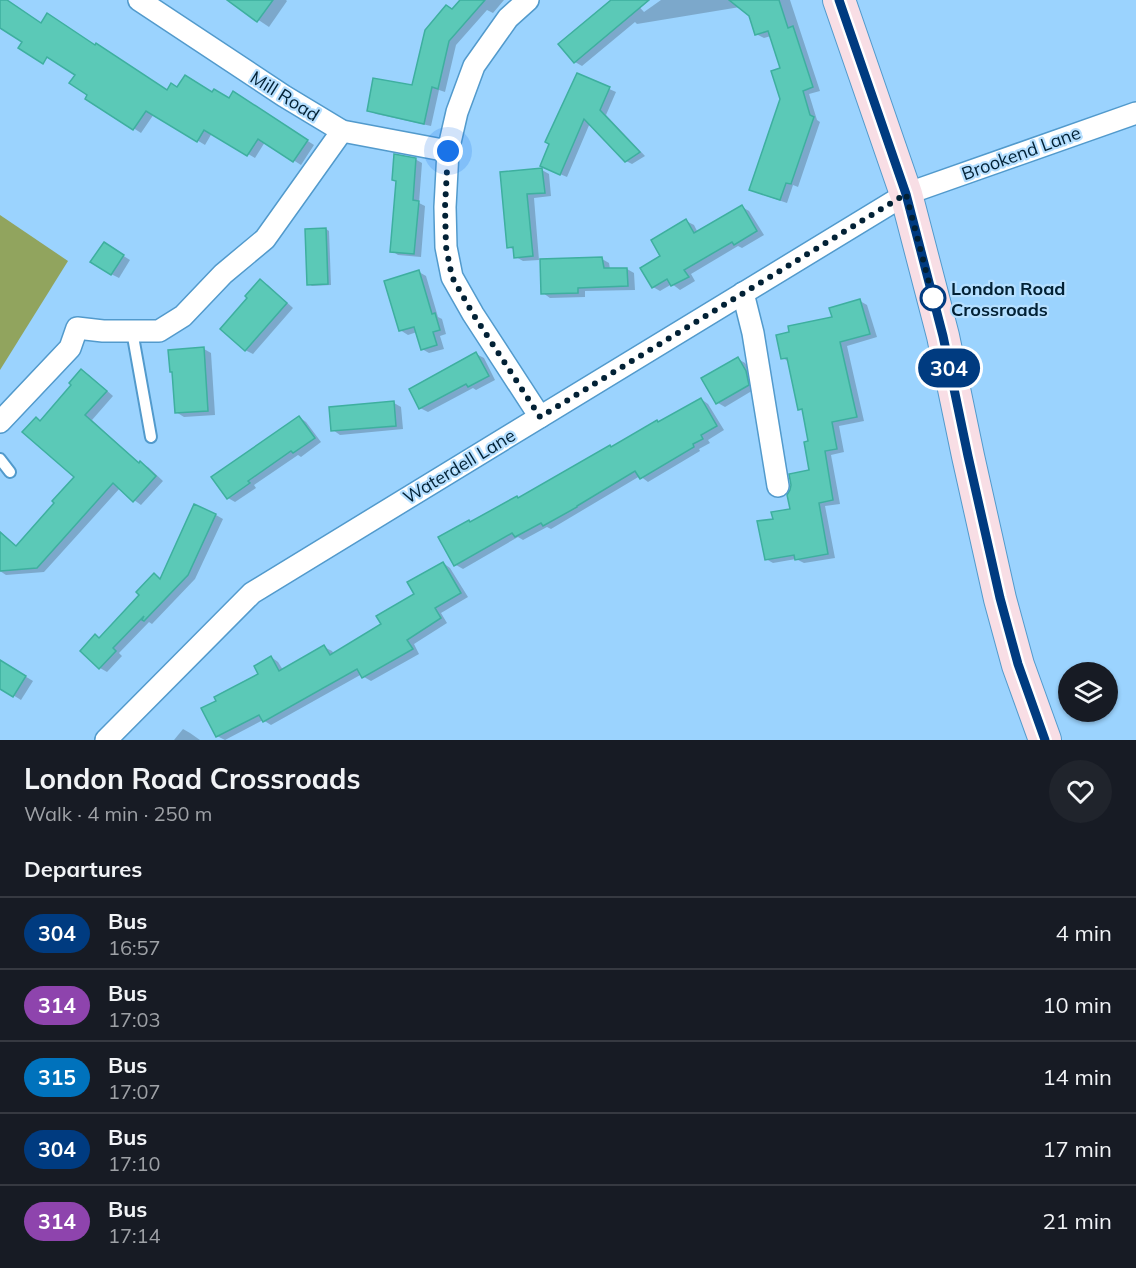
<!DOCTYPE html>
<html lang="en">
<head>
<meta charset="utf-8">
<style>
  :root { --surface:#171b24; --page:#20242c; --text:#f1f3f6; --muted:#9ea1a6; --line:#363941 }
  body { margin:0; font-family:Mulish,sans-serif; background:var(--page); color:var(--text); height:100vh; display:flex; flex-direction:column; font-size:22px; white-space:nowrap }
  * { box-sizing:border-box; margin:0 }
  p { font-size:20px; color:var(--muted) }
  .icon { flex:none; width:33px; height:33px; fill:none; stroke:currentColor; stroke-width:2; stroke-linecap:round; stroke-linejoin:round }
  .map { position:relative; height:740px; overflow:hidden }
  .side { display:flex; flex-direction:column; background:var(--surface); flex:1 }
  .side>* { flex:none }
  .badge { padding:0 12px; border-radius:20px; font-size:21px; line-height:39px }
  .fabs { position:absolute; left:1058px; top:662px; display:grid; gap:12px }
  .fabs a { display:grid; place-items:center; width:60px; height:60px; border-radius:50%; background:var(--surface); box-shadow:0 2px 4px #0004; font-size:30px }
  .you { position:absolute; width:30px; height:30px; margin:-15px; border:4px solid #fff; border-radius:50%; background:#1a73e8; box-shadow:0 0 0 9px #1a73e833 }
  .map>.badge { position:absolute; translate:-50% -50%; box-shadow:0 0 0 3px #fff }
  h2 { padding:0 24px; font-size:22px; line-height:54px }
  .round { display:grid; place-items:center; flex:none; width:63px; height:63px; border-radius:32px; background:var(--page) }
  .head { display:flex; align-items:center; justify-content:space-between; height:102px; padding:0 24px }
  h1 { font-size:28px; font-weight:700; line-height:45px }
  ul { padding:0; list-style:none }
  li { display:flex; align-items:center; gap:18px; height:72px; padding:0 24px; border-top:2px solid var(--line) }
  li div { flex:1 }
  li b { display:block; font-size:22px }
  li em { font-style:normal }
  li .badge { min-width:66px; font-weight:700; text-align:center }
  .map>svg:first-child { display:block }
  .green { fill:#91a45e }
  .shadow { fill:#0003 }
  .building { fill:#5bc9b7; stroke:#3eaf9f; stroke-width:1.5 }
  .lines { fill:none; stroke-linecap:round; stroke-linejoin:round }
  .lane-casing { stroke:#529acc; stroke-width:14 }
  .street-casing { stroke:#529acc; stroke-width:24 }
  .secondary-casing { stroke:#529acc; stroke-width:34 }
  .lane { stroke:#fff; stroke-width:10 }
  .street { stroke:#fff; stroke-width:21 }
  .secondary { stroke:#f8dee5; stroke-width:32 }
  .line-casing { stroke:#fff; stroke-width:14 }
  .line { stroke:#003b80; stroke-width:9 }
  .walk { stroke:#022135; stroke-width:6; stroke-dasharray:0 10.8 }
  .stop-dot { fill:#fff; stroke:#003b80; stroke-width:3 }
  .labels { text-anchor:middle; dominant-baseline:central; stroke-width:4.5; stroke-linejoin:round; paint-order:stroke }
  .street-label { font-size:18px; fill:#022135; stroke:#b5dfff }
  .stop-label { font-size:18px; font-weight:bold; fill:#022135; stroke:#b5dfff; text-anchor:start }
</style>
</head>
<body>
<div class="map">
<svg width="1136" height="740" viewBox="0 0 1136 740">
  <rect width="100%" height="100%" fill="#9bd3fe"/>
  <!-- green -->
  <path class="green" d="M 0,215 L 68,261 L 0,370 Z"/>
  <!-- shadow -->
  <g class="shadow">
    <path d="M 0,0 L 5,0 L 41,24 L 167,92 L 178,89 L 213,94 L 229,100 L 240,97 L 314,145 L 301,165 L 265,142 L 255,158 L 212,133 L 205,145 L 154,114 L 141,133 L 87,98 L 89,94 L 77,74 L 47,57 L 0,26 Z"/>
    <path d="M 229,0 L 286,0 L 287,1 L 269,27 Z"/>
    <path d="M 462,0 L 504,0 L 493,13 L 487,10 L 456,45 L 445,92 L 439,90 L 431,126 L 376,114 L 369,110 L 414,87 L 453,10 Z"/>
    <path d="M 613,0 L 633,0 L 644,12 L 661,0 L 790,0 L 820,91 L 809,94 L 817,120 L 820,122 L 798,187 L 793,185 L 787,203 L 758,193 L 751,189 L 782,99 L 782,69 L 771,36 L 764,38 L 756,34 L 750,15 L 740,7 L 637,24 L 635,22 L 582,66 L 575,62 Z"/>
    <path d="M 578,75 L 616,92 L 606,115 L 645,156 L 632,164 L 626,161 L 590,123 L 567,177 L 548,169 Z"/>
    <path d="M 415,159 L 422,163 L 419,203 L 425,206 L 421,257 L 398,255 L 392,251 L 398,182 L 393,180 Z"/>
    <path d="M 542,170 L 549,174 L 551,196 L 534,198 L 539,260 L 523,261 L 516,257 L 515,250 L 508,247 L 501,174 Z"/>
    <path d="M 742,207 L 749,211 L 764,235 L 742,248 L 738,246 L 691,274 L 695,281 L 680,290 L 672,284 L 660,291 L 653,287 L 662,256 L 686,221 L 694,225 L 698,233 Z"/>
    <path d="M 326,229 L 329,231 L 331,285 L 312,286 L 309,284 Z"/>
    <path d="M 111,248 L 130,260 L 119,278 L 111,274 Z"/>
    <path d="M 602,259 L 609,263 L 610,269 L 627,269 L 634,273 L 635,290 L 585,291 L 585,297 L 550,298 L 543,293 Z"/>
    <path d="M 419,272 L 426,276 L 438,317 L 442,319 L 446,334 L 440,336 L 444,349 L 429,353 L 422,349 L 417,332 L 408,335 L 400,330 Z"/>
    <path d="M 260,281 L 268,285 L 293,308 L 253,354 L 245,350 L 249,298 Z"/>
    <path d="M 860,301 L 867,305 L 877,337 L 847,346 L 864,421 L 839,426 L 844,452 L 831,455 L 840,504 L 825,506 L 835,558 L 804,563 L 796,559 L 773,563 L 766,559 L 774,520 L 791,510 L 811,471 L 810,442 L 804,411 L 799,409 L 789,362 L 783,358 L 834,318 Z"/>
    <path d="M 204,349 L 211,353 L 215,415 L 184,417 L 176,412 Z"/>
    <path d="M 476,354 L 484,358 L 495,380 L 476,390 L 473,388 L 428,412 L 420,408 Z"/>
    <path d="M 738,359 L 745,363 L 753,376 L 755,389 L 725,407 L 718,403 Z"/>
    <path d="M 82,370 L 89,375 L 113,396 L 92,420 L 140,464 L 148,467 L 163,481 L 141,505 L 134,500 L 120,488 L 44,572 L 6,575 L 0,571 L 0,531 L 17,547 L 56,503 L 76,477 L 41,422 L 73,385 Z"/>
    <path d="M 701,399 L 708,404 L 724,430 L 708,440 L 710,443 L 699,449 L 700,451 L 648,482 L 640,476 L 551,529 L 547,527 L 523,540 L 518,537 L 463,569 L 456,565 L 471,523 L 519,499 Z"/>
    <path d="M 394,403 L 401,407 L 403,429 L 340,435 L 333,430 Z"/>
    <path d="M 299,417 L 306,422 L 321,442 L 301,457 L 298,455 L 254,485 L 256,488 L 235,502 L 228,498 Z"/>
    <path d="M 216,515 L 223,519 L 195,579 L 152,624 L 149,622 L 119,653 L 122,656 L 107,672 L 100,668 L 96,636 L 100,638 L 141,595 L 154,575 L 162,580 Z"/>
    <path d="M 443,563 L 450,568 L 468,597 L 441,613 L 447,623 L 414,644 L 419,654 L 371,681 L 364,677 L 362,674 L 271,725 L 263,720 L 225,740 L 217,736 L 260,675 L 271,657 L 278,662 L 283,670 L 324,647 L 332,651 L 334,654 L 383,625 L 416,595 Z"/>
    <path d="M 0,661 L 33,681 L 21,700 L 0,687 Z"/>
    <path d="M 183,729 L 190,733 L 200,740 L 174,740 Z"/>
  </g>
  <!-- building -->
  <g class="building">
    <path d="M 0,0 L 7,0 L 41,23 L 47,13 L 95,45 L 96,43 L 167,90 L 171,83 L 177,87 L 185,75 L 212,92 L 214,89 L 229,98 L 233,91 L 308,140 L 293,162 L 258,139 L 247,156 L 204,130 L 197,142 L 146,111 L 133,130 L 85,99 L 87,95 L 69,83 L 75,75 L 47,57 L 43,64 L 18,48 L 22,42 L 0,28 Z"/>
    <path d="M 227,0 L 273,0 L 257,22 Z"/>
    <path d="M 460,0 L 485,0 L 449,41 L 438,89 L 432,87 L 424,124 L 367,111 L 373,78 L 412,85 L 425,30 L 446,5 L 452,9 Z"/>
    <path d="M 611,0 L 649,0 L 574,63 L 558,44 Z"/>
    <path d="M 729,0 L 779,0 L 788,28 L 793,26 L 813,87 L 803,91 L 810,115 L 814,117 L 791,184 L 786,183 L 780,200 L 749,190 L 780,99 L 771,71 L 780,68 L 768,31 L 755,35 L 749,16 Z"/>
    <path d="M 577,73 L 610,87 L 600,110 L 640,152 L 625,162 L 584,119 L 560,175 L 540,166 L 549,144 L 545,142 Z"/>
    <path d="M 394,154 L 416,158 L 413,200 L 419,201 L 414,254 L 390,252 L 396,181 L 392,180 Z"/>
    <path d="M 542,168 L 545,193 L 527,194 L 533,256 L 514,258 L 513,247 L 507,248 L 500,172 Z"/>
    <path d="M 742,205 L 757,231 L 734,245 L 732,242 L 684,270 L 689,277 L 671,286 L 667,279 L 652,288 L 640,268 L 660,256 L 651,240 L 686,219 L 694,233 Z"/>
    <path d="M 326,228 L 328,284 L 307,285 L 305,229 Z"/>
    <path d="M 104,242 L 124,255 L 111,275 L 90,262 Z"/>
    <path d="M 602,257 L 604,268 L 627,268 L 628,286 L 578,288 L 578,293 L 541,294 L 540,259 Z"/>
    <path d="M 419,270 L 432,314 L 435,313 L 440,330 L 433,332 L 437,345 L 421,350 L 414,327 L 399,331 L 384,281 Z"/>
    <path d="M 260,279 L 287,303 L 245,351 L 220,329 L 247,298 L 245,296 Z"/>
    <path d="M 860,299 L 870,334 L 840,342 L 857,417 L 832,422 L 837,449 L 825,451 L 833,500 L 819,503 L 828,554 L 795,560 L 794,555 L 765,560 L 757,521 L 773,519 L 771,512 L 790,509 L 787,495 L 790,490 L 791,485 L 789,474 L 809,470 L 804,442 L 808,441 L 802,409 L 798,410 L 787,358 L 781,359 L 776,335 L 789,332 L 788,326 L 832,317 L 829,308 Z"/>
    <path d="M 204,347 L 208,411 L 175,413 L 172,372 L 170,372 L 168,350 Z"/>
    <path d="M 476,352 L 489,376 L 468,387 L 466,384 L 419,409 L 409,389 Z"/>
    <path d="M 738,357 L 746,371 L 749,385 L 716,404 L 701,378 Z"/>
    <path d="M 81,369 L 107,391 L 85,415 L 139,463 L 140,461 L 156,476 L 133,502 L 113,483 L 37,568 L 0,571 L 0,532 L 16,546 L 54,503 L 52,501 L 74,477 L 22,432 L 36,417 L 40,421 L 71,385 L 69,383 Z"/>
    <path d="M 701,398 L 717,426 L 701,435 L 703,439 L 693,444 L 694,447 L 640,479 L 635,471 L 577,506 L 577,507 L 543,526 L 541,523 L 515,537 L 512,533 L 454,566 L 438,537 L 469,520 L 470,522 L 517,496 L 518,498 L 610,445 L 611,447 L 657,420 L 658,422 Z"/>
    <path d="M 394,401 L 396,426 L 331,431 L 329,407 Z"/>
    <path d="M 299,416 L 315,438 L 293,453 L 291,451 L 248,481 L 250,483 L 227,499 L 211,477 Z"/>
    <path d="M 194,504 L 216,514 L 188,575 L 144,621 L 142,620 L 144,616 L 113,648 L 116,651 L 99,669 L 80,651 L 95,634 L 99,638 L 139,595 L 136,592 L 154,573 L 160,579 Z"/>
    <path d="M 443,562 L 461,593 L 435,608 L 441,618 L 407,640 L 413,649 L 362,678 L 357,669 L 263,722 L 259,715 L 216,737 L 201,708 L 216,701 L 214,697 L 258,674 L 254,666 L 271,656 L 279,671 L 324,645 L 330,655 L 381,624 L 376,616 L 414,594 L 407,582 Z"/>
    <path d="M 0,660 L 26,676 L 13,697 L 0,689 Z"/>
  </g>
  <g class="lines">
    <defs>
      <g id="lane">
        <path d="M 132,331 L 151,437"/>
        <path d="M 0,459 L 10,472"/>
      </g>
      <g id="street">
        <path d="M 139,0 L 284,96 L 342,131 L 448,151"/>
        <path d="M 528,0 L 508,18 L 474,66 L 457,112 L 448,151 L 445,207 L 446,247 L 452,277 L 473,314 L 540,417"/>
        <path d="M 743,293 L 753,333 L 778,486"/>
        <path d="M 0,422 L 70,348 L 77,328 L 103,331 L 159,331 L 183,316 L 223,274 L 265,239 L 342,131"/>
        <path d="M 106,740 L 252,593 L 540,417 L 906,194 L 1136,113"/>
      </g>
      <path id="secondary" d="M 839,0 L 906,194 L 943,336 L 968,456 L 1000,599 L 1018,665 L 1045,740"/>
    </defs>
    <!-- lane casing -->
    <use href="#lane" class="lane-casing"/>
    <!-- street casing -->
    <use href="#street" class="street-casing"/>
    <!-- secondary casing -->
    <use href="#secondary" class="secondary-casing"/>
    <!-- lane -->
    <use href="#lane" class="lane"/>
    <!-- street -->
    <use href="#street" class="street"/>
    <!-- secondary -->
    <use href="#secondary" class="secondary"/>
  </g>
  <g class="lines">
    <defs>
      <path id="line" d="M 839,0 L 906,194 L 943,336 L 968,456 L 1000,598 L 1018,664 L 1045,740"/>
    </defs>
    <!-- line casing -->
    <use href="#line" class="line-casing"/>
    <!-- line -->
    <use href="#line" class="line"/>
    <!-- walk -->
    <path class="walk" d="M 448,151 L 445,207 L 446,247 L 452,277 L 473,314 L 540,417 L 906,194 L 933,298"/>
  </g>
  <!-- markers -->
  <circle class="stop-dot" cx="933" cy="298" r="12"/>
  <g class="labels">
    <!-- street labels -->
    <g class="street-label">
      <text transform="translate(285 96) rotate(32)">Mill Road</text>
      <text transform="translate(1021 153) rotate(-20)">Brookend Lane</text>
      <text transform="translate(459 466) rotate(-31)">Waterdell Lane</text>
    </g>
    <!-- stop labels -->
    <g class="stop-label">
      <text x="951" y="288">London Road<tspan x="951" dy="21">Crossroads</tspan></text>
    </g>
  </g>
</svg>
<div class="fabs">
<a><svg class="icon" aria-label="layers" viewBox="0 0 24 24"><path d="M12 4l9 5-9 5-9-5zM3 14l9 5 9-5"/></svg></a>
</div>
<div class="you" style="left:448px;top:151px"></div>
<b class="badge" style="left:949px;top:368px;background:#003b80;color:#fff">304</b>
</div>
<section class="side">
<div class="head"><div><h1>London Road Crossroads</h1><p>Walk · 4 min · 250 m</p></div><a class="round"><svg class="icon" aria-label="heart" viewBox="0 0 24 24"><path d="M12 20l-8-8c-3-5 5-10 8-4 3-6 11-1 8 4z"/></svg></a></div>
<h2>Departures</h2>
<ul>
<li><span class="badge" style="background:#003b80;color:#fff">304</span><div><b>Bus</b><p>16:57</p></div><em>4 min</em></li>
<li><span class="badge" style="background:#8e44ad;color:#fff">314</span><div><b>Bus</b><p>17:03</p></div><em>10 min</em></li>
<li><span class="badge" style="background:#0072bc;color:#fff">315</span><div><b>Bus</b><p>17:07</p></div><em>14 min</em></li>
<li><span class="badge" style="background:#003b80;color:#fff">304</span><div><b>Bus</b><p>17:10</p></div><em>17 min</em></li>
<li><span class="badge" style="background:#8e44ad;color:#fff">314</span><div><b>Bus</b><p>17:14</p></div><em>21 min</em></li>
</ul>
</section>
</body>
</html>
